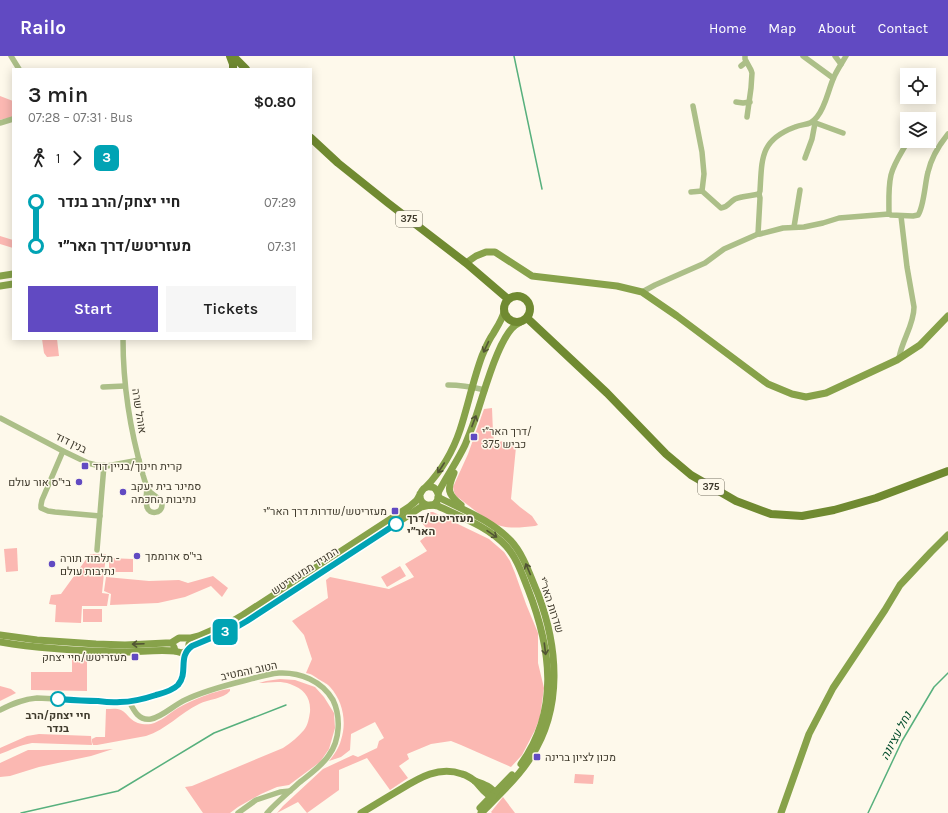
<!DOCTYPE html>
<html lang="en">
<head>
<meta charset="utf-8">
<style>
  :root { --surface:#fff; --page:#f6f6f6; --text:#222; --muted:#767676; --accent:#614ac2 }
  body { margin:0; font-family:Karla,Heebo,sans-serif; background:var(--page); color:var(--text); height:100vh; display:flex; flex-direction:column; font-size:15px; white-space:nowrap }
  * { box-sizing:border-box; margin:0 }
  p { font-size:13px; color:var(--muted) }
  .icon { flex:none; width:22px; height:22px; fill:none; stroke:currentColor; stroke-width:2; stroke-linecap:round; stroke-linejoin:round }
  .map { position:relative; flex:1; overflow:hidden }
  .sheet { position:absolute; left:12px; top:12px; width:300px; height:272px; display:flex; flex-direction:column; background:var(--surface); border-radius:0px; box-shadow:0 2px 10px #0003 }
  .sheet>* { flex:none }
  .badge { padding:0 8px; border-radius:6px; font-size:14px; line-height:26px }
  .controls { position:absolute; left:900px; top:12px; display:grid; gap:8px }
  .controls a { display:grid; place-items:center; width:36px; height:36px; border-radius:0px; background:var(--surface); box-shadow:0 2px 10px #0003; font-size:20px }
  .map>.badge { position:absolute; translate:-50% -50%; box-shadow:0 0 0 2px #fff }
  .legs { display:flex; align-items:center; gap:6px; height:44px; padding:0 16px; font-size:13px }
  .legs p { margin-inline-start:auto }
  .summary { display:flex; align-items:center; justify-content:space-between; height:68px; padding:0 16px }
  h1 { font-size:22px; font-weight:600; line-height:30px }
  .primary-button { display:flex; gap:8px; margin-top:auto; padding:8px 16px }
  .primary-button a { flex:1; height:46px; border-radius:0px; background:var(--accent); color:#fff; font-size:16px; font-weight:600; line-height:46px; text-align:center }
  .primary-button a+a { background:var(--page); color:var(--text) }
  ul { padding:0 16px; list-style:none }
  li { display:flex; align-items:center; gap:14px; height:44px; font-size:15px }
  li i { display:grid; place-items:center; width:6px; height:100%; margin:0 5px; background:currentColor }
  li i::after { content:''; width:10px; height:10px; margin:-5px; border:3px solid; border-radius:50%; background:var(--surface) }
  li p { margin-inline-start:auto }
  li:first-child i { background:linear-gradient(#0000 50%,currentColor 0) }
  li:last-child i { background:linear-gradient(currentColor 50%,#0000 0) }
  header { display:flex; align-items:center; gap:24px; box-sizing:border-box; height:56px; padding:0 20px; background:var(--accent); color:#fff }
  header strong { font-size:19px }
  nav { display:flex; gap:22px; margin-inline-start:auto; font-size:14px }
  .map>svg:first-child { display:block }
  .green { fill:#fbb8b2 }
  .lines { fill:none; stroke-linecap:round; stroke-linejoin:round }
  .stream { stroke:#57b07d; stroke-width:1.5 }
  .street { stroke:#acbf88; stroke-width:5.5 }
  .secondary { stroke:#87a24a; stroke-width:7 }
  .primary { stroke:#708a31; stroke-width:8 }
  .oneway { stroke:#525534 }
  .line-1-casing { stroke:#fff; stroke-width:9 }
  .line-1 { stroke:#00a3b4; stroke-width:6 }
  .poi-dot { fill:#614ac2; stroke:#fef9eb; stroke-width:1.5 }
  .stop-1-dot { fill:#fff; stroke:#00a3b4; stroke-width:2 }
  .labels { text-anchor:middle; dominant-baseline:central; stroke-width:3; stroke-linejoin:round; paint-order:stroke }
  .shield { fill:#fef9eb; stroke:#797466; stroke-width:1 }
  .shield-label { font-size:10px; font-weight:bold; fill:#403b2d }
  .street-label { font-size:11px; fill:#403b2d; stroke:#fef9eb }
  .poi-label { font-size:11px; fill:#403b2d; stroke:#fef9eb; text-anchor:start }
  .stop-label { font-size:11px; font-weight:bold; fill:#403b2d; stroke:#fef9eb; text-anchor:start }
  .water-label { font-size:12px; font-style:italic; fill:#044d2c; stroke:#fef9eb }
</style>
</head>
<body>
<header>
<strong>Railo</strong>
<nav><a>Home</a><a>Map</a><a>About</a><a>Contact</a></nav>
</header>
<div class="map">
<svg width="948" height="757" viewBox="0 0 948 757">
  <rect width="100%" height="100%" fill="#fef9eb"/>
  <!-- green -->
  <g class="green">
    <path d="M 0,40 L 13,45 L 13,62 L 3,63 L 0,64 Z"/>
    <path d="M 0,180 L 13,184 L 13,192 L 0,188 Z"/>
    <path d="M 42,283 L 57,283 L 59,300 L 47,301 L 44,297 Z"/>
    <path d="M 492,352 L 493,377 L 494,385 L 513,386 L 516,391 L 511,443 L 520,451 L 532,460 L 538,469 L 535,470 C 524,471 512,473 501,470 C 489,467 467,448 456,440 L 454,436 L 453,431 L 468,398 L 484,353 Z"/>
    <path d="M 430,456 L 433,456 L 489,483 L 504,496 L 510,505 L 515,517 L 526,548 L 538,577 L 538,607 L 544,632 L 540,661 L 535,674 L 522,699 L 511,711 L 461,689 L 451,685 L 431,688 L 407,698 L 409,703 L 399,710 L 408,722 L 390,734 L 367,702 L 339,714 L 339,734 L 307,757 L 298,746 L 277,757 L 283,750 L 323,713 L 353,699 L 358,701 L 377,692 L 379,685 L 384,682 L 375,666 L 351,678 L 350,694 L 341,701 L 329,705 C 334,699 339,692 341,684 C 347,666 343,645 330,631 C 328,628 323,626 320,624 C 315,621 312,618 306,617 L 312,603 L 304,579 L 292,565 L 328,542 L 326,524 L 330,521 L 389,533 L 414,521 L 405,508 L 427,495 L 420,485 L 430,477 L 419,463 Z"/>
    <path d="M 17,492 L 18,515 L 6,516 L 4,493 Z"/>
    <path d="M 90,498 L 106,498 L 102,537 L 109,538 L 107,550 L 82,550 L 81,567 L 55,566 L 56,549 L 49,548 L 51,539 L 61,538 Z"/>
    <path d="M 109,502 L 133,503 L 133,516 L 109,516 Z"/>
    <path d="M 400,510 L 406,520 L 387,531 L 381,521 Z"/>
    <path d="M 213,520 L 228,532 L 222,541 L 211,530 L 185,541 L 158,547 L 110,549 L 111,538 L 104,535 L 106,521 L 149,525 L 179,524 L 188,527 Z"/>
    <rect x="83" y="553" width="19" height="13"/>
    <path d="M 72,601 L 87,601 L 87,635 L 31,634 L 31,616 L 72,616 Z"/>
    <path d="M 280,623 L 295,624 L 315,631 L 324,641 L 334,657 L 335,672 L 329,693 L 320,706 L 289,729 L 277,731 L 261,738 L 238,751 L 230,757 L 203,757 L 185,731 L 192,730 L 283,692 C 291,687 298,681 304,674 C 308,669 309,662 310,656 C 311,641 304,633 290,628 C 280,624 268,627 259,627 L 266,625 Z"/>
    <path d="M 0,630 L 11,633 L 16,637 L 0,645 Z"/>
    <path d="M 230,633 L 230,635 C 223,643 209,643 199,648 C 180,657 166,674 146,680 L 97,689 L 93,689 L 92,686 L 92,683 L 96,681 L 105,681 L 106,653 C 111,653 117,652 121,654 C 125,656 128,660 130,662 C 136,668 144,669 151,668 C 160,666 170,657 178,652 C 190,645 216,634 230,633 Z"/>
    <path d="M 39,678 L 91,680 L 92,689 L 32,687 C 20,689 11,694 0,698 L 0,692 L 27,680 Z"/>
    <path d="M 113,693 L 91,700 L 39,711 L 10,720 L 0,721 L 0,707 L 28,694 L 101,694 Z"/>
    <path d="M 575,718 L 594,719 L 593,728 L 574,727 Z"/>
    <path d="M 503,741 L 515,757 L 492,757 L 491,756 Z"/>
  </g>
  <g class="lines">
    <!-- stream -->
    <g class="stream">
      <path d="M 514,0 L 542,133"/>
      <path d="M 21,757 L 118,735 L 214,677 L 286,649"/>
      <path d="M 868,757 L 902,685 L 934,631 L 948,617"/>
    </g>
    <!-- street -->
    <g class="street">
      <path d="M 11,0 L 19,13"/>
      <path d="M 745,0 L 745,3 L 751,14 L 752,17 L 751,32 L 747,61"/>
      <path d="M 803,0 L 833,22"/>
      <path d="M 835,0 L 841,8"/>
      <path d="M 741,10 L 746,6"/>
      <path d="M 736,46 L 743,47 L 750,46"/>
      <path d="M 693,50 L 702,96 L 704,118 L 702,135"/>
      <path d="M 813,66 L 843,77"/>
      <path d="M 0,67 L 13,63"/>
      <path d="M 805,102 L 812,83 L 815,67"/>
      <path d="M 691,136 L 702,135 L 721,152 C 729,151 729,146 735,143 C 742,140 751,140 759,138"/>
      <path d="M 889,158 C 889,145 888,132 891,119 C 894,107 902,96 908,85"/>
      <path d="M 794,171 L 800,134"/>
      <path d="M 758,178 L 760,142 L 759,138 L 760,135 C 762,102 760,84 795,71 C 805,67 810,70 817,61 C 826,50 828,34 834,21 C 837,14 842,7 846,0"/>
      <path d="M 642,236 L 655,229 L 705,207 L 724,193 L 758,178 L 760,178 L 783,172 L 804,171 L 823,167 L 839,162 L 889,158 L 891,159 L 913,160 L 918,159 C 924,151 925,126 928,116 C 931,103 939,89 948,78"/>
      <path d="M 123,283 C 123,330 130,374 143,419 C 145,425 146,431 150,436 C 154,440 162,443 162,449 C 162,458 149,459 147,451 C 145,444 147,436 147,429"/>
      <path d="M 899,302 C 902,284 914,269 914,251 L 907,211 L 901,160"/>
      <path d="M 448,329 C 461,329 472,331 485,334"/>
      <path d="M 103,331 L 125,330"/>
      <path d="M 0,362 L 63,395 L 88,407 L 96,409 L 107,410 L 139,404"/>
      <path d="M 63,395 L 42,444 L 41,449 L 41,452 L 48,455 L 55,456 L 100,460"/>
      <path d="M 97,494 L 104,409"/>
      <path d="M 129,645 C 134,655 139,665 151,663 C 162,661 174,649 185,644 C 204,635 223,630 243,625 C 255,622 267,618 279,617 C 300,616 322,625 333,644 C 341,661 340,684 329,699 C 322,710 310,718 300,726 C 289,736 277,746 267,757"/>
      <path d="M 0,654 C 12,648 23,643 37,642 L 118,646 L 144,643 L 163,637 L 172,633 L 178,628 L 183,616 L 183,602 L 186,595"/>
      <path d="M 238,757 L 256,744 L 280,736 L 290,735"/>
    </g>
    <!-- secondary -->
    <g class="secondary">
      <path d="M 466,207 L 476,200 L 486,196 L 495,196 L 532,220 L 617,230 L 642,236 L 677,260 L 768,328 L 792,338 L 806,341 L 826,337 L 897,304 L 920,289 L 948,260"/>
      <path d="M 0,220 L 13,218"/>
      <path d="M 0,230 L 13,228"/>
      <path d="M 454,417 C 447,433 447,438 461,449"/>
      <path d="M 426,431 C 441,415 453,395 460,374 C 468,350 473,324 482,300 C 485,293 488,285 493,278 C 497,271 502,264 504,256"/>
      <path d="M 438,437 C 446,421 457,406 465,389 C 470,377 475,364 479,351 C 485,333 501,274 519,267"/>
      <path d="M 438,441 C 463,454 491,464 511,485 C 524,499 530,520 538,538 C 558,591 563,652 531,701 C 523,714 511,727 500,738 C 494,744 488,751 481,757"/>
      <path d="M 432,449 L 438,450 C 461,461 489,471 506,490 C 517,502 522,518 528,533 C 551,592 560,654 521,708"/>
      <path d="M 0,579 L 37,584 L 96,588 L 125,589 L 166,587 L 171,587 L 179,582 L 191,582 L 199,580 L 231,566 L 243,559 L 409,451 C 411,449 414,447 416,445 C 421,440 421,429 431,431 C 433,431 435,432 436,434 C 438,436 439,439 438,443 C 434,454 419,450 420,438"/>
      <path d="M 0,586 C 40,593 82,595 123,596 C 140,596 158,593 175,595"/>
      <path d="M 174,591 L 175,595 L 182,597 C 186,596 189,593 189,588"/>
      <path d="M 188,593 L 192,590 L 220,579 L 247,565 L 421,451 L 430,449"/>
      <path d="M 475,725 C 484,728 492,731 496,739"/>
      <path d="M 480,752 L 512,719"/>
      <path d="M 361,757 C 373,750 384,743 396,736 C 416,724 437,709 462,718 C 466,719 471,722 475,725 C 481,731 485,739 493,741"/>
      <path d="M 781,757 L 809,678 L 833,632 L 885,554 L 900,529 L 931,496 L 948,479"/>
    </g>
    <!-- primary -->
    <g class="primary">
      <path d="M 230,0 L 233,8 L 233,13"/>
      <path d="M 233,0 L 246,13"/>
      <path d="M 311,82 L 338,107 L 388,147 L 466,207 L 508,243"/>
      <circle cx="517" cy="253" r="13"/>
      <path d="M 527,262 L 607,337 L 666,398 L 691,419 L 736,445 L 771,458 L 802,460 L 834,454 L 876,442 L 948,415"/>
    </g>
  </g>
  <!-- one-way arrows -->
  <defs><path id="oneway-shaft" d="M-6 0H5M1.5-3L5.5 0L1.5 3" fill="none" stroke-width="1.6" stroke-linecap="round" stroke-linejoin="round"/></defs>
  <g class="oneway">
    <use href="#oneway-shaft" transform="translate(486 291) rotate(115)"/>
    <use href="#oneway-shaft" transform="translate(474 365) rotate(-69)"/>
    <use href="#oneway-shaft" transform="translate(441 412) rotate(123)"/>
    <use href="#oneway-shaft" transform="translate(492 478) rotate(34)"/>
    <use href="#oneway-shaft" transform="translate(528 513) rotate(-113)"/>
    <use href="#oneway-shaft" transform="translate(138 588) rotate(178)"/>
    <use href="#oneway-shaft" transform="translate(545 593) rotate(83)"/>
  </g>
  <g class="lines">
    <defs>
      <path id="line-1" d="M 58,643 C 71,644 85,645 98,645 C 105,646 112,647 120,646 C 132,646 144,643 156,639 C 163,637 172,635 178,629 C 189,616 177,601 192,590 L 235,572 L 247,565 L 396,468"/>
    </defs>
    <!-- line-1 casing -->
    <use href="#line-1" class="line-1-casing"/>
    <!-- line-1 -->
    <use href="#line-1" class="line-1"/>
  </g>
  <!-- markers -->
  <g class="poi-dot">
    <rect x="470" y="377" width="8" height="8" rx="2"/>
    <rect x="81" y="406" width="8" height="8" rx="2"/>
    <circle cx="79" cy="426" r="4"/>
    <circle cx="123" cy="436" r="4"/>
    <rect x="391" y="451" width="8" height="8" rx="2"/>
    <circle cx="137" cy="500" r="4"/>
    <circle cx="52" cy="508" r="4"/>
    <rect x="131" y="597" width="8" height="8" rx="2"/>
    <rect x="533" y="697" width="8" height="8" rx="2"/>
  </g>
  <g class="stop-1-dot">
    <circle cx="396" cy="468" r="7"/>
    <circle cx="58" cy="643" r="7"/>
  </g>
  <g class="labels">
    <!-- shield labels -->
    <g class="shield">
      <rect x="396" y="155" width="26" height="16" rx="3"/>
      <rect x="698" y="423" width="26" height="16" rx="3"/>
    </g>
    <g class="shield-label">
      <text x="409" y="163">375</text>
      <text x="711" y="431">375</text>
    </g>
    <!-- street labels -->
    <g class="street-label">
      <text transform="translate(139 355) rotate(81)">אוהל שרה</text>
      <text transform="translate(71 387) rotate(26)">בנין דוד</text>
      <text transform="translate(305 515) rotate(-33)">המגיד ממעזריטש</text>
      <text transform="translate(551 549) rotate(72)">שדרות האר"י</text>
      <text transform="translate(249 615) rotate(-12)">הטוב והמטיב</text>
    </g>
    <!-- poi labels -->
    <g class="poi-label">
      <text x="482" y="375">דרך האר״י/<tspan x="482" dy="13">כביש 375</tspan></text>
      <text x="93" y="410">קרית חינוך/בניין דוד</text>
      <text x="71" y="426" text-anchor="end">בי"ס אור עולם</text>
      <text x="131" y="430">סמינר בית יעקב<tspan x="131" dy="13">נתיבות החכמה</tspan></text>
      <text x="387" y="455" text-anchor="end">מעזריטש/שדרות דרך האר״י</text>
      <text x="145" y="500">בי"ס ארוממך</text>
      <text x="60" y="502">תלמוד תורה -<tspan x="60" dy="13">נתיבות עולם</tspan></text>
      <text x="127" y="601" text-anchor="end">מעזריטש/חיי יצחק</text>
      <text x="545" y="701">מכון לציון ברינה</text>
    </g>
    <!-- stop labels -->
    <g class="stop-label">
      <text x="407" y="462">מעזריטש/דרך<tspan x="407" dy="13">האר״י</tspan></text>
      <text x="58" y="659" text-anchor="middle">חיי יצחק/הרב<tspan x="58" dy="13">בנדר</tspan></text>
    </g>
    <!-- water labels -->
    <g class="water-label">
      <text transform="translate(896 680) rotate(-62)">נחל עציונה</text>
    </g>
  </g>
</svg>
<div class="controls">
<a><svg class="icon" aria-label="locate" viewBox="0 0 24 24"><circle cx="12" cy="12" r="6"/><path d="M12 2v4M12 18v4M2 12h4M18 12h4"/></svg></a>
<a><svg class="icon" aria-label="layers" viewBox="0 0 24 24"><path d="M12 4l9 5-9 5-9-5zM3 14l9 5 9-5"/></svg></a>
</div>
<b class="badge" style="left:225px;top:576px;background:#00a3b4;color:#fff">3</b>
<section class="sheet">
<div class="summary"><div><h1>3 min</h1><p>07:28 – 07:31 · Bus</p></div><b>$0.80</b></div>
<div class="legs"><svg class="icon" aria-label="walk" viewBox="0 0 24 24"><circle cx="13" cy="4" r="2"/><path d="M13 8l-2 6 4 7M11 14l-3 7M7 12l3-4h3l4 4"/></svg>1<svg class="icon" aria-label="forward" viewBox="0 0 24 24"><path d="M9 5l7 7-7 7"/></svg><b class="badge" style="background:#00a3b4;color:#fff">3</b></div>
<ul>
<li><i style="color:#00a3b4"></i><b>חיי יצחק/הרב בנדר</b><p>07:29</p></li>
<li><i style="color:#00a3b4"></i><b>מעזריטש/דרך האר״י</b><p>07:31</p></li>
</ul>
<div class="primary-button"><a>Start</a><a>Tickets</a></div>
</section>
</div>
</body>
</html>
